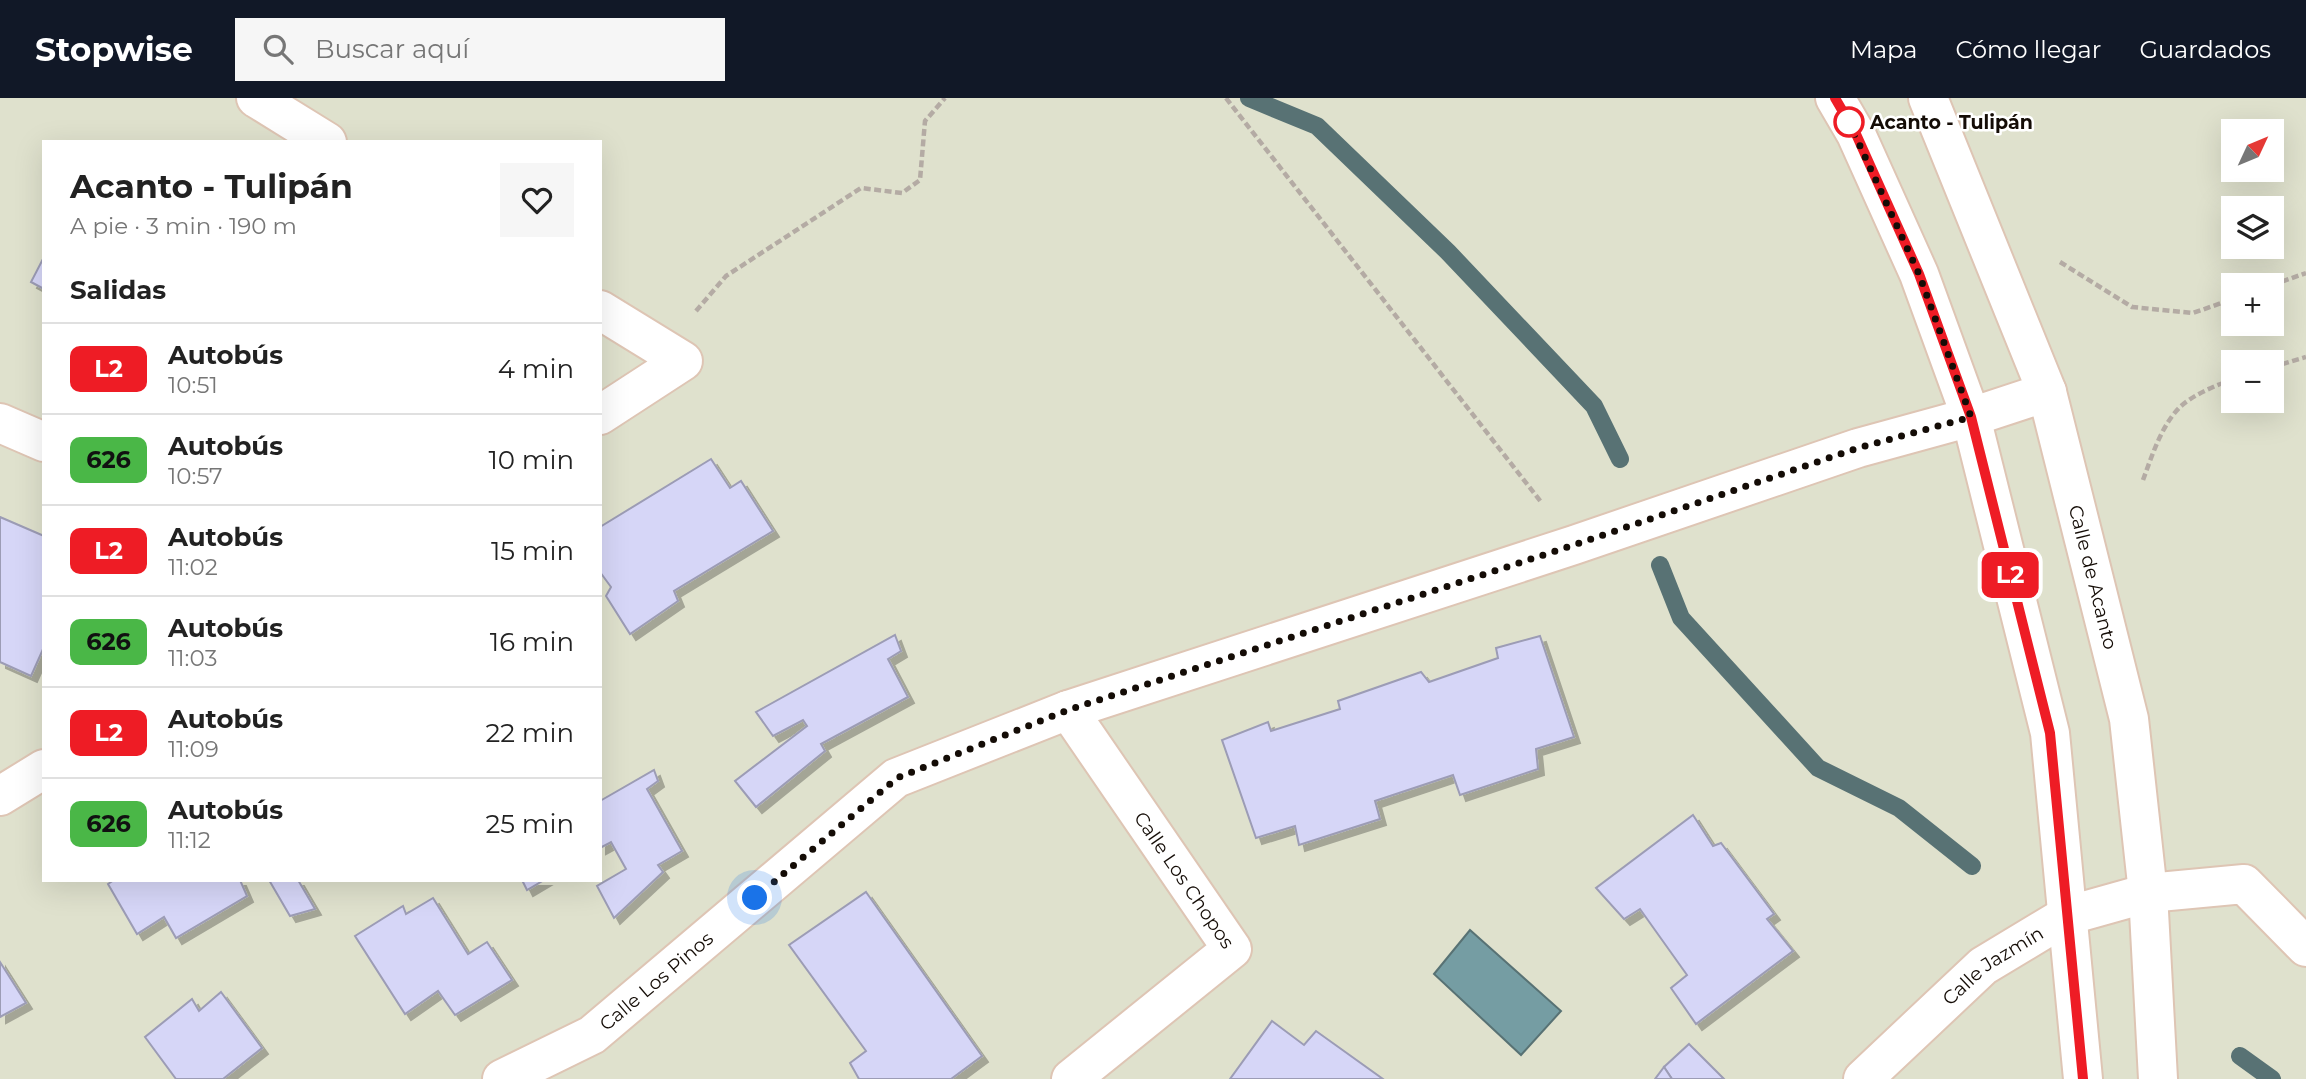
<!DOCTYPE html>
<html lang="es">
<head>
<meta charset="utf-8">
<style>
  :root { --surface:#fff; --page:#f6f6f6; --text:#222; --muted:#767676; --line:#e0e0e0; --accent:#111827 }
  body { margin:0; font-family:Montserrat,sans-serif; background:var(--page); color:var(--text); height:100vh; display:flex; flex-direction:column; font-size:26px; white-space:nowrap }
  * { box-sizing:border-box; margin:0 }
  p { font-size:23px; color:var(--muted) }
  .icon { flex:none; width:38px; height:38px; fill:none; stroke:currentColor; stroke-width:2; stroke-linecap:round; stroke-linejoin:round }
  .map { position:relative; flex:1; overflow:hidden }
  .sheet { position:absolute; left:42px; top:42px; width:560px; height:742px; display:flex; flex-direction:column; background:var(--surface); border-radius:0px; box-shadow:0 7px 28px #0002 }
  .sheet>* { flex:none }
  .badge { padding:0 14px; border-radius:10px; font-size:24px; line-height:46px }
  .needle { width:46px; rotate:46deg }
  .fabs { position:absolute; left:2221px; top:21px; display:grid; gap:14px }
  .fabs a { display:grid; place-items:center; width:63px; height:63px; border-radius:0px; background:var(--surface); box-shadow:0 7px 28px #0002; font-size:35px }
  .you { position:absolute; width:35px; height:35px; margin:-18px; border:5px solid #fff; border-radius:50%; background:#1a73e8; box-shadow:0 0 0 10px #1a73e833 }
  .map>.badge { position:absolute; translate:-50% -50%; box-shadow:0 0 0 4px #fff }
  h2 { padding:0 28px; font-size:26px; line-height:63px }
  .round { display:grid; place-items:center; flex:none; width:74px; height:74px; border-radius:0px; background:var(--page) }
  .head { display:flex; align-items:center; justify-content:space-between; height:119px; padding:0 28px }
  h1 { font-size:33px; font-weight:700; line-height:52px }
  ul { padding:0; list-style:none }
  li { display:flex; align-items:center; gap:21px; height:91px; padding:0 28px; border-top:2px solid var(--line) }
  li div { flex:1 }
  li b { display:block; font-size:26px }
  li em { font-style:normal }
  li .badge { min-width:77px; font-weight:700; text-align:center }
  header { display:flex; align-items:center; gap:42px; box-sizing:border-box; height:98px; padding:0 35px; background:var(--accent); color:#fff }
  header strong { font-size:33px }
  nav { display:flex; gap:38px; margin-inline-start:auto; font-size:24px }
  .search { width:490px; height:63px; background:var(--page); display:flex; align-items:center; gap:18px; box-sizing:border-box; padding:0 24px; border-radius:0px; color:var(--muted); font-size:26px }
  .map>svg:first-child { display:block }
  .green { fill:#dfe1cd; fill-rule:evenodd }
  .water { fill:#759da3; stroke:#587274; stroke-width:2 }
  .lines { fill:none; stroke-linecap:round; stroke-linejoin:round }
  .stream { stroke:#587274; stroke-width:18 }
  .building { fill:#d6d6f7; stroke:#9c9cb5; stroke-width:2; filter:url(#shadow) }
  .street-casing { stroke:#dec5b4; stroke-width:42 }
  .path { stroke:#b4aba4; stroke-width:4.5; stroke-dasharray:7 3.5; stroke-linecap:butt }
  .street { stroke:#fff; stroke-width:38 }
  .line-casing { stroke:#fff; stroke-width:16 }
  .line { stroke:#ee1c25; stroke-width:10 }
  .walk { stroke:#140c06; stroke-width:7; stroke-dasharray:0 12.6 }
  .stop-dot { fill:#fff; stroke:#ee1c25; stroke-width:3.5 }
  .labels { text-anchor:middle; dominant-baseline:central; stroke-width:5; stroke-linejoin:round; paint-order:stroke }
  .stop-label { font-size:19px; font-weight:bold; fill:#140c06; stroke:#fff; text-anchor:start }
  .street-label { font-size:19px; fill:#140c06; stroke:#fff }
</style>
</head>
<body>
<header>
<strong>Stopwise</strong>
<div class="search"><svg class="icon" aria-label="search" viewBox="0 0 24 24"><circle cx="10" cy="10" r="6"/><path d="M15 15l6 6"/></svg>Buscar aquí</div>
<nav><a>Mapa</a><a>Cómo llegar</a><a>Guardados</a></nav>
</header>
<div class="map">
<svg width="2306" height="981" viewBox="0 0 2306 981">
  <defs>
    <filter id="shadow"><feDropShadow dx="6" dy="6" stdDeviation="0" flood-color="#0004"/></filter>
  </defs>
  <rect width="100%" height="100%" fill="#fdf3ec"/>
  <!-- green -->
  <path class="green" d="M 0,0 L 2306,0 L 2306,981 L 0,981 ZM 2233,33 L 2272,33 L 2272,72 L 2233,72 ZM 44,44 L 600,44 L 600,782 L 44,782 ZM 2233,110 L 2272,110 L 2272,149 L 2233,149 ZM 2233,187 L 2272,187 L 2272,226 L 2233,226 ZM 2233,264 L 2272,264 L 2272,303 L 2233,303 Z"/>
  <!-- water -->
  <path class="water" d="M 1470,832 L 1561,913 L 1521,957 L 1434,876 Z"/>
  <g class="lines">
    <!-- stream -->
    <g class="stream">
      <path d="M 1249,0 L 1317,28 L 1448,154 L 1594,308 L 1620,361"/>
      <path d="M 1660,467 L 1681,520 L 1818,670 L 1899,710 L 1972,768"/>
      <path d="M 2240,958 L 2272,981"/>
    </g>
  </g>
  <!-- building -->
  <g class="building">
    <path d="M 44,159 L 44,191 L 31,184 Z"/>
    <path d="M 711,361 L 730,390 L 741,383 L 773,433 L 674,493 L 678,503 L 630,536 L 606,498 L 611,489 L 600,474 L 600,429 Z"/>
    <path d="M 0,419 L 44,438 L 44,549 L 31,578 L 0,564 Z"/>
    <path d="M 895,537 L 901,553 L 888,561 L 908,599 L 821,646 L 825,653 L 756,709 L 735,683 L 807,628 L 803,622 L 773,638 L 756,614 Z"/>
    <path d="M 1540,538 L 1574,639 L 1536,651 L 1538,671 L 1460,697 L 1453,677 L 1375,703 L 1380,721 L 1299,747 L 1295,728 L 1256,740 L 1222,642 L 1268,624 L 1271,633 L 1340,611 L 1338,603 L 1421,574 L 1429,584 L 1498,560 L 1496,550 Z"/>
    <path d="M 654,672 L 658,683 L 647,691 L 682,753 L 658,767 L 663,774 L 614,820 L 597,788 L 626,771 L 611,744 L 600,750 L 600,703 Z"/>
    <path d="M 1693,717 L 1713,748 L 1721,745 L 1774,816 L 1767,821 L 1793,853 L 1696,926 L 1671,890 L 1687,877 L 1640,811 L 1624,821 L 1596,790 Z"/>
    <path d="M 114,782 L 240,782 L 247,798 L 176,840 L 164,819 L 137,836 L 108,786 Z"/>
    <path d="M 269,782 L 298,782 L 315,811 L 290,818 Z"/>
    <path d="M 522,782 L 544,782 L 527,792 Z"/>
    <path d="M 866,794 L 982,958 L 951,981 L 859,981 L 850,965 L 866,953 L 789,847 Z"/>
    <path d="M 433,800 L 468,856 L 487,844 L 512,882 L 455,917 L 438,893 L 405,916 L 355,838 L 403,808 L 406,816 Z"/>
    <path d="M 0,864 L 26,905 L 0,919 Z"/>
    <path d="M 221,894 L 262,950 L 223,981 L 176,981 L 145,939 L 192,901 L 199,913 Z"/>
    <path d="M 1272,923 L 1304,947 L 1316,933 L 1383,981 L 1230,981 Z"/>
    <path d="M 1689,946 L 1724,981 L 1672,981 L 1664,969 Z"/>
    <path d="M 1664,969 L 1672,981 L 1655,981 Z"/>
  </g>
  <g class="lines">
    <defs>
      <g id="street">
        <path d="M 256,0 L 327,44"/>
        <path d="M 1835,0 L 1856,36 L 1919,176 L 1971,319 L 2050,635 L 2083,981"/>
        <path id="s1" d="M 1928,0 L 2047,294 L 2129,621 L 2148,795 L 2158,981"/>
        <path d="M 600,212 L 683,263 L 600,317"/>
        <path d="M 0,325 L 44,344"/>
        <path id="s2" d="M 1068,612 L 1232,851 L 1071,981"/>
        <path d="M 0,698 L 44,671"/>
        <path id="s3" d="M 502,981 L 592,937 L 896,680 L 1068,612 L 1574,447 L 1858,350 L 1971,319 L 2047,294"/>
        <path id="s4" d="M 1863,981 L 1983,868 L 2066,818 L 2148,795 L 2244,786 L 2306,849"/>
      </g>
    </defs>
    <!-- street casing -->
    <use href="#street" class="street-casing"/>
    <!-- path -->
    <g class="path">
      <path d="M 1226,0 L 1541,404"/>
      <path d="M 2060,164 L 2132,209 L 2193,215 L 2233,201"/>
      <path d="M 2272,187 L 2306,175"/>
      <path d="M 696,213 L 726,178 L 861,90 L 902,95 L 920,82 L 925,23 L 945,0"/>
      <path d="M 2272,269 L 2306,259"/>
      <path d="M 2143,382 C 2152,358 2161,328 2180,309 C 2194,296 2215,288 2233,281"/>
    </g>
    <!-- street -->
    <use href="#street" class="street"/>
  </g>
  <g class="lines">
    <defs>
      <path id="line" d="M 1835,0 L 1856,36 L 1919,176 L 1971,319 L 2050,635 L 2083,981"/>
    </defs>
    <!-- line casing -->
    <use href="#line" class="line-casing"/>
    <!-- line -->
    <use href="#line" class="line"/>
    <!-- walk -->
    <path class="walk" d="M 755,800 L 897,680 L 1068,612 L 1574,447 L 1858,350 L 1971,319 L 1919,176 L 1849,24"/>
  </g>
  <!-- markers -->
  <circle class="stop-dot" cx="1849" cy="24" r="14"/>
  <g class="labels">
    <!-- stop labels -->
    <g class="stop-label">
      <text x="1870" y="24">Acanto - Tulipán</text>
    </g>
    <!-- street labels -->
    <g class="street-label">
      <text stroke="none"><textPath href="#s1" startOffset="508">Calle de Acanto</textPath></text>
      <text stroke="none"><textPath href="#s2" startOffset="206">Calle Los Chopos</textPath></text>
      <text stroke="none"><textPath href="#s4" startOffset="173">Calle Jazmín</textPath></text>
      <text stroke="none"><textPath href="#s3" startOffset="184">Calle Los Pinos</textPath></text>
    </g>
  </g>
</svg>
<div class="fabs">
<a><svg class="needle" viewBox="-14 -14 28 28"><path d="M0-13l5 13h-10z" fill="#e53935"/><path d="M0 13l5-13h-10z" fill="#767676"/></svg></a>
<a><svg class="icon" aria-label="layers" viewBox="0 0 24 24"><path d="M12 4l9 5-9 5-9-5zM3 14l9 5 9-5"/></svg></a>
<a>+</a>
<a>−</a>
</div>
<div class="you" style="left:755px;top:800px"></div>
<b class="badge" style="left:2010px;top:477px;background:#ee1c25;color:#fff">L2</b>
<section class="sheet">
<div class="head"><div><h1>Acanto - Tulipán</h1><p>A pie · 3 min · 190 m</p></div><a class="round"><svg class="icon" aria-label="heart" viewBox="0 0 24 24"><path d="M12 20l-8-8c-3-5 5-10 8-4 3-6 11-1 8 4z"/></svg></a></div>
<h2>Salidas</h2>
<ul>
<li><span class="badge" style="background:#ee1c25;color:#fff">L2</span><div><b>Autobús</b><p>10:51</p></div><em>4 min</em></li>
<li><span class="badge" style="background:#4ab747;color:#111">626</span><div><b>Autobús</b><p>10:57</p></div><em>10 min</em></li>
<li><span class="badge" style="background:#ee1c25;color:#fff">L2</span><div><b>Autobús</b><p>11:02</p></div><em>15 min</em></li>
<li><span class="badge" style="background:#4ab747;color:#111">626</span><div><b>Autobús</b><p>11:03</p></div><em>16 min</em></li>
<li><span class="badge" style="background:#ee1c25;color:#fff">L2</span><div><b>Autobús</b><p>11:09</p></div><em>22 min</em></li>
<li><span class="badge" style="background:#4ab747;color:#111">626</span><div><b>Autobús</b><p>11:12</p></div><em>25 min</em></li>
</ul>
</section>
</div>
</body>
</html>
